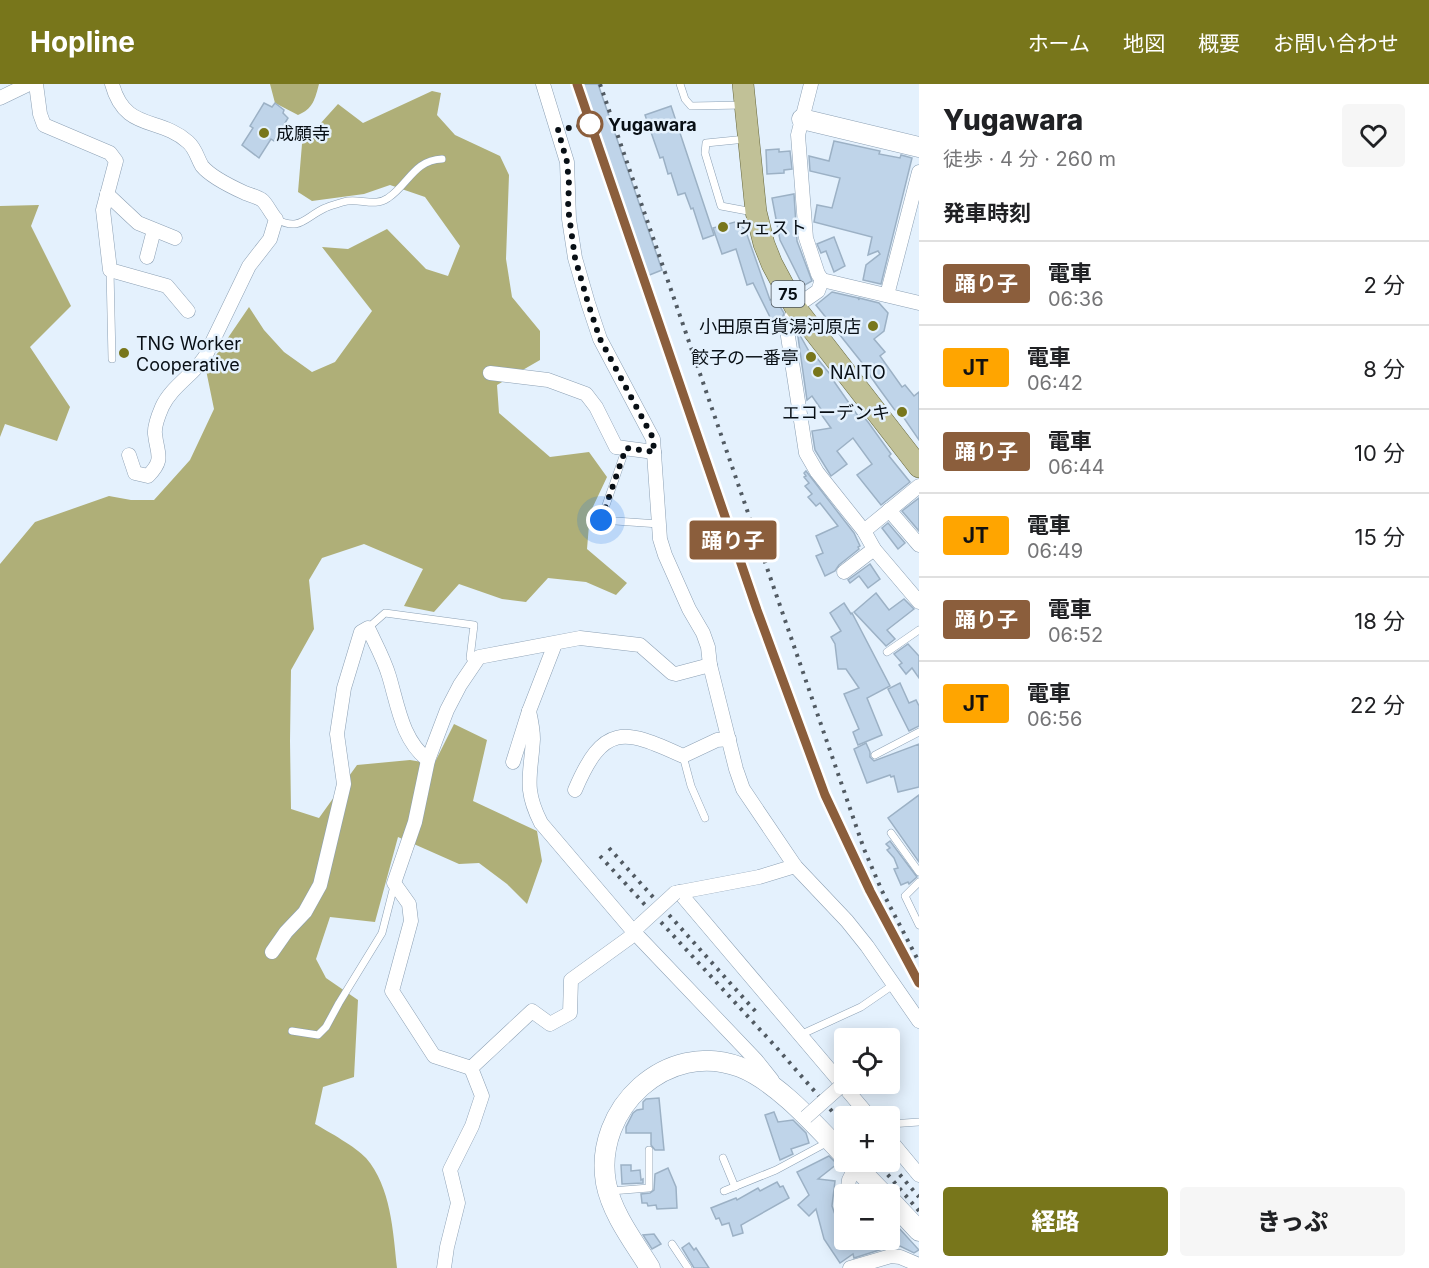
<!DOCTYPE html>
<html lang="ja">
<head>
<meta charset="utf-8">
<style>
  :root { --surface:#fff; --page:#f6f6f6; --text:#202124; --muted:#757577; --line:#e0e0e0; --accent:#78761b }
  body { margin:0; font-family:Inter,"Noto Sans JP",sans-serif; background:var(--page); color:var(--text); height:100vh; display:flex; flex-direction:column; font-size:22px; white-space:nowrap }
  * { box-sizing:border-box; margin:0 }
  p { font-size:20px; color:var(--muted) }
  .icon { flex:none; width:33px; height:33px; fill:none; stroke:currentColor; stroke-width:2; stroke-linecap:round; stroke-linejoin:round }
  .map { position:relative; flex:1; overflow:hidden }
  .details { display:flex; flex-direction:column; background:var(--surface); width:510px }
  .details>* { flex:none }
  .badge { padding:0 12px; border-radius:4px; font-size:21px; line-height:39px }
  .controls { position:absolute; left:834px; top:944px; display:grid; gap:12px }
  .controls a { display:grid; place-items:center; width:66px; height:66px; border-radius:6px; background:var(--surface); box-shadow:0 3px 15px #0003; font-size:30px }
  .you { position:absolute; width:30px; height:30px; margin:-15px; border:4px solid #fff; border-radius:50%; background:#1a73e8; box-shadow:0 0 0 9px #1a73e833 }
  .map>.badge { position:absolute; translate:-50% -50%; box-shadow:0 0 0 3px #fff }
  h2 { padding:0 24px; font-size:22px; line-height:54px }
  .round { display:grid; place-items:center; flex:none; width:63px; height:63px; border-radius:6px; background:var(--page) }
  .overview { display:flex; align-items:center; justify-content:space-between; height:102px; padding:0 24px }
  h1 { font-size:28px; font-weight:800; line-height:45px }
  .cta { display:flex; gap:12px; margin-top:auto; padding:12px 24px }
  .cta a { flex:1; height:69px; border-radius:6px; background:var(--accent); color:#fff; font-size:24px; font-weight:800; line-height:69px; text-align:center }
  .cta a+a { background:var(--page); color:var(--text) }
  ul { padding:0; list-style:none }
  li { display:flex; align-items:center; gap:18px; height:84px; padding:0 24px; border-top:2px solid var(--line) }
  li div { flex:1 }
  li b { display:block; font-size:22px }
  li em { font-style:normal }
  li .badge { min-width:66px; font-weight:700; text-align:center }
  header { display:flex; align-items:center; gap:36px; box-sizing:border-box; height:84px; padding:0 30px; background:var(--accent); color:#fff }
  header strong { font-size:28px }
  nav { display:flex; gap:33px; margin-inline-start:auto; font-size:21px }
  main { display:flex; flex:1; min-height:0 }
  .map>svg:first-child { display:block }
  .forest { fill:#afaf78 }
  .building { fill:#bfd4e9; stroke:#9cb1c5; stroke-width:1.5 }
  .lines { fill:none; stroke-linecap:round; stroke-linejoin:round }
  .lane-casing { stroke:#8ca0b4; stroke-width:8 }
  .street-casing { stroke:#8ca0b4; stroke-width:15 }
  .secondary-casing { stroke:#8ca0b4; stroke-width:21 }
  .primary-casing { stroke:#66673d; stroke-width:22 }
  .lane { stroke:#fff; stroke-width:7 }
  .street { stroke:#fff; stroke-width:14 }
  .secondary { stroke:#fff; stroke-width:20 }
  .primary { stroke:#c1c197; stroke-width:21 }
  .rail { stroke:#515a62; stroke-width:4; stroke-dasharray:3 6; stroke-linecap:butt }
  .street-bridge-casing { stroke:#8ca0b4; stroke-width:15; stroke-linecap:butt }
  .street-bridge { stroke:#fff; stroke-width:14 }
  .line-casing { stroke:#fff; stroke-width:14 }
  .line { stroke:#8b5e3c; stroke-width:9 }
  .walk { stroke:#080f15; stroke-width:6; stroke-dasharray:0 10.8 }
  .stop-dot { fill:#fff; stroke:#8b5e3c; stroke-width:3 }
  .poi-dot { fill:#78761b; stroke:#e4f1fd; stroke-width:2 }
  .labels { text-anchor:middle; dominant-baseline:central; stroke-width:5; stroke-linejoin:round; paint-order:stroke }
  .shield { fill:#e4f1fd; stroke:#4a535b; stroke-width:1.5 }
  .shield-label { font-size:16px; font-weight:bold; fill:#080f15 }
  .stop-label { font-size:18px; font-weight:bold; fill:#080f15; stroke:#e4f1fd; text-anchor:start }
  .poi-label { font-size:18px; fill:#080f15; stroke:#e4f1fd; text-anchor:start }
</style>
</head>
<body>
<header>
<strong>Hopline</strong>
<nav><a>ホーム</a><a>地図</a><a>概要</a><a>お問い合わせ</a></nav>
</header>
<main>
<div class="map">
<svg width="919" height="1184" viewBox="0 0 919 1184">
  <rect width="100%" height="100%" fill="#e4f1fd"/>
  <!-- forest -->
  <g class="forest">
    <path d="M 270,0 L 319,0 C 315,15 313,25 298,31 L 275,19 Z"/>
    <path d="M 432,7 L 441,9 L 437,31 L 455,51 L 500,72 L 509,91 L 506,175 L 512,213 L 540,247 L 540,276 L 497,301 L 499,329 L 550,373 L 589,368 L 607,393 L 590,429 L 587,465 L 627,499 L 616,511 L 586,498 L 548,494 L 526,518 L 502,515 L 459,500 L 434,528 L 404,522 L 423,485 L 364,460 L 322,474 L 309,496 L 314,545 L 291,586 L 290,657 L 291,725 L 319,734 L 357,681 L 410,676 L 434,680 L 454,640 L 487,656 L 473,717 L 537,747 L 542,777 L 527,820 L 507,800 L 479,779 L 459,780 L 398,753 L 375,838 L 330,833 L 316,875 L 326,894 L 358,916 L 354,993 L 323,1003 L 315,1040 C 329,1048 356,1063 366,1074 C 391,1103 393,1147 397,1184 L 0,1184 L 0,480 L 35,438 L 109,412 L 131,416 L 154,416 L 190,376 L 214,325 L 206,286 L 249,223 L 264,246 L 284,268 L 312,288 L 335,278 L 372,227 L 322,163 L 348,165 L 387,145 L 426,185 L 448,192 L 460,162 L 425,113 L 390,101 L 364,110 L 312,117 L 298,108 L 302,60 L 338,20 L 363,39 Z"/>
    <path d="M 39,121 L 31,142 L 71,222 L 30,263 L 70,323 L 57,357 L 5,340 L 0,353 L 0,122 Z"/>
  </g>
  <!-- building -->
  <g class="building">
    <path d="M 581,0 L 598,0 L 662,186 L 647,192 Z"/>
    <path d="M 264,19 L 272,23 L 275,19 L 284,26 L 283,29 L 288,34 L 274,57 L 271,55 L 259,74 L 242,61 L 253,44 L 250,42 Z"/>
    <path d="M 671,22 L 714,151 L 703,155 L 693,124 L 691,125 L 685,109 L 678,111 L 671,89 L 668,90 L 663,73 L 660,74 L 645,31 Z"/>
    <path d="M 834,57 L 880,67 L 879,70 L 900,74 L 901,71 L 912,74 L 881,200 L 863,196 L 866,181 L 880,170 L 878,167 L 868,171 L 872,153 L 814,138 L 817,121 L 832,124 L 840,94 L 810,87 L 809,72 L 829,77 Z"/>
    <path d="M 779,65 L 779,68 L 790,67 L 792,85 L 784,86 L 784,89 L 767,90 L 766,66 Z"/>
    <path d="M 794,110 L 797,157 L 812,197 L 803,202 L 780,156 L 772,114 Z"/>
    <path d="M 735,138 L 745,145 L 770,216 L 775,214 L 784,229 L 778,246 L 773,239 L 753,199 L 747,201 L 736,165 L 722,170 L 713,144 Z"/>
    <path d="M 834,153 L 845,182 L 834,188 L 826,167 L 821,169 L 817,160 Z"/>
    <path d="M 832,208 L 858,214 L 859,216 L 859,214 L 879,219 L 888,229 L 884,247 L 874,255 L 885,268 L 880,272 L 902,303 L 905,301 L 914,312 L 919,308 L 919,356 L 904,334 L 894,325 L 878,303 L 866,286 L 867,285 L 816,221 Z"/>
    <path d="M 797,246 L 810,269 L 812,268 L 834,295 L 833,296 L 858,332 L 861,330 L 868,338 L 891,370 L 889,372 L 910,398 L 881,421 L 857,391 L 872,380 L 853,354 L 837,367 L 847,380 L 831,392 L 815,366 L 812,347 L 831,344 L 821,330 L 823,328 L 812,312 L 807,316 Z"/>
    <path d="M 806,387 L 854,449 L 860,462 L 858,463 L 859,465 L 839,481 L 835,487 L 825,492 L 816,472 L 823,469 L 816,452 L 838,442 L 820,419 L 816,422 L 808,413 L 812,410 L 805,402 L 809,399 L 804,393 L 806,392 L 804,389 Z"/>
    <path d="M 919,414 L 919,447 L 902,427 Z"/>
    <path d="M 888,439 L 905,459 L 898,465 L 882,444 Z"/>
    <path d="M 870,480 L 880,495 L 868,504 L 859,492 L 850,499 L 848,496 Z"/>
    <path d="M 876,509 L 889,526 L 904,515 L 914,525 L 887,546 L 895,555 L 886,562 L 854,528 Z"/>
    <path d="M 844,519 L 851,530 L 852,529 L 890,602 L 867,614 L 882,651 L 858,661 L 853,648 L 859,645 L 844,610 L 859,604 L 846,585 L 838,585 L 835,560 L 831,553 L 841,547 L 830,529 Z"/>
    <path d="M 908,560 L 919,572 L 919,594 L 912,584 L 906,590 L 899,581 L 902,579 L 894,570 Z"/>
    <path d="M 900,599 L 909,619 L 916,616 L 919,622 L 919,642 L 909,647 L 888,605 Z"/>
    <path d="M 866,659 L 870,668 L 870,673 L 874,677 L 919,660 L 919,703 L 898,708 L 894,692 L 891,693 L 890,691 L 867,699 L 854,665 Z"/>
    <path d="M 919,711 L 919,778 L 888,734 Z"/>
    <path d="M 890,757 L 917,793 L 909,800 L 908,798 L 901,801 L 894,785 L 898,784 L 894,774 L 887,766 L 890,764 L 886,760 Z"/>
    <path d="M 659,1014 L 664,1066 L 655,1066 L 651,1061 L 651,1049 L 626,1049 L 626,1043 L 633,1029 L 637,1026 L 643,1025 L 643,1018 L 646,1015 Z"/>
    <path d="M 774,1028 L 778,1038 L 793,1036 L 806,1049 L 809,1059 L 791,1065 L 793,1070 L 780,1076 L 765,1031 Z"/>
    <path d="M 829,1072 L 837,1080 L 818,1095 L 835,1097 L 832,1122 L 840,1145 L 835,1149 L 836,1158 L 844,1162 L 872,1155 L 890,1155 L 890,1149 L 898,1143 L 919,1166 L 914,1169 L 900,1162 L 889,1163 L 854,1174 L 853,1170 L 840,1179 L 824,1155 L 816,1125 L 809,1132 L 798,1121 L 809,1111 L 797,1088 Z"/>
    <path d="M 621,1081 L 631,1081 L 631,1087 L 640,1086 L 641,1096 L 643,1095 L 643,1099 L 622,1100 Z"/>
    <path d="M 668,1084 L 676,1103 L 677,1124 L 657,1125 L 656,1121 L 648,1122 L 647,1119 L 642,1119 L 641,1110 L 650,1109 L 654,1106 L 655,1090 Z"/>
    <path d="M 777,1098 L 780,1103 L 783,1102 L 789,1114 L 741,1141 L 743,1149 L 733,1152 L 729,1139 L 722,1141 L 719,1134 L 716,1135 L 711,1124 L 736,1114 L 737,1116 L 758,1104 L 760,1107 Z"/>
    <path d="M 654,1150 L 661,1160 L 652,1165 L 643,1151 Z"/>
    <path d="M 689,1159 L 694,1166 L 696,1164 L 709,1184 L 694,1184 L 682,1164 Z"/>
  </g>
  <g class="lines">
    <defs>
      <g id="lane">
        <path d="M 680,0 L 685,15 L 691,22 L 743,21"/>
        <path d="M 746,55 L 706,59 L 705,69 L 721,122 L 753,128"/>
        <path d="M 276,135 C 300,148 305,133 325,124 C 331,121 337,120 343,118 C 358,113 374,124 388,114 C 408,101 414,76 442,75"/>
        <path d="M 110,186 L 112,275"/>
        <path d="M 601,436 L 659,440"/>
        <path d="M 598,444 L 626,364"/>
        <path d="M 368,544 L 385,529 L 474,541 L 470,574 L 474,579"/>
        <path d="M 887,568 L 919,546"/>
        <path d="M 875,671 L 919,648"/>
        <path d="M 683,672 L 691,702 L 705,734"/>
        <path d="M 891,749 L 919,788"/>
        <path d="M 919,798 L 905,812 L 919,841"/>
        <path d="M 292,947 L 318,951 L 326,943 L 339,919 L 382,849 L 394,802"/>
        <path d="M 800,951 L 861,923 L 893,901"/>
        <path d="M 890,1040 L 919,1038"/>
        <path d="M 723,1074 L 735,1103"/>
        <path d="M 611,1107 L 649,1104 L 649,1066"/>
        <path d="M 724,1107 L 776,1086 L 828,1058"/>
        <path d="M 672,1160 L 688,1184"/>
      </g>
      <g id="street">
        <path d="M 36,0 L 40,30 L 44,41 L 110,69 L 116,77 L 103,126 L 110,186 L 167,202 L 188,227"/>
        <path d="M 112,0 C 125,48 159,32 188,58 C 196,65 197,74 202,82 C 210,92 234,104 245,109 C 250,111 258,113 262,116 C 267,120 271,130 276,135 L 270,155 L 249,182 L 205,273 C 193,291 171,303 162,323 C 159,330 154,342 155,350 C 157,370 165,375 148,392 L 135,389 L 129,371"/>
        <path d="M 543,0 L 567,78 L 569,135 L 575,174 L 588,219 L 600,255 L 653,355 L 660,455 L 665,471 L 689,525 L 703,549 L 708,563 L 710,581 L 736,685 L 743,705 L 795,782 L 847,837 L 867,862 L 919,937"/>
        <path d="M 811,0 L 798,51 L 806,154 L 818,190 L 822,196 L 919,219"/>
        <path d="M 0,14 L 29,0"/>
        <path d="M 107,110 L 138,139 L 175,154"/>
        <path d="M 147,173 L 154,146"/>
        <path d="M 822,196 L 818,207 L 795,223 L 787,246 L 806,369 L 817,388 L 864,447 L 874,465 L 919,518"/>
        <path d="M 887,211 L 919,88"/>
        <path d="M 490,289 L 548,296 L 586,310 L 596,323 L 616,363 L 654,368"/>
        <path d="M 889,426 L 919,461"/>
        <path d="M 864,447 L 919,402"/>
        <path d="M 844,488 L 874,465"/>
        <path d="M 529,627 C 531,636 533,646 533,655 C 531,691 523,704 541,739 L 633,847 L 756,976 L 772,996"/>
        <path d="M 513,678 L 529,627 L 555,560"/>
        <path d="M 575,706 C 603,640 623,644 683,672 L 717,656 L 729,655"/>
        <path d="M 679,808 L 869,1032"/>
        <path d="M 675,809 L 759,793 L 795,782"/>
        <path d="M 272,868 L 286,848 L 305,828 L 320,801 L 344,700 L 337,650 L 344,604 L 361,548 L 368,544 C 375,559 384,575 389,592 C 398,622 402,656 428,676"/>
        <path d="M 471,984 L 434,972 L 392,907 L 411,837 L 409,820 L 394,799 L 415,738 L 428,676 L 447,626 L 460,601 L 479,573 L 580,554 L 640,561 L 672,589 L 676,590 L 710,581"/>
        <path d="M 471,984 L 532,927 L 550,940 L 570,929 L 571,896 L 629,854 L 638,843"/>
        <path d="M 890,1056 L 919,1091"/>
        <path d="M 847,1110 L 849,1096 L 856,1082"/>
        <path d="M 843,1153 L 844,1153"/>
        <path d="M 444,1184 L 447,1163 L 458,1119 L 450,1086 L 472,1042 L 482,1012 L 471,984"/>
        <path d="M 850,1184 L 891,1172 L 900,1173 L 919,1181"/>
      </g>
      <g id="secondary">
        <path d="M 802,35 L 919,63"/>
        <path d="M 851,1077 L 883,1110"/>
        <path d="M 890,1116 L 919,1147"/>
        <path d="M 650,1184 C 634,1158 612,1130 606,1099 C 593,1025 667,955 740,983 C 778,998 816,1042 844,1071"/>
      </g>
      <path id="primary" d="M 743,0 L 756,128 L 764,160 L 772,180 L 795,223 L 919,383"/>
    </defs>
    <!-- lane casing -->
    <use href="#lane" class="lane-casing"/>
    <!-- street casing -->
    <use href="#street" class="street-casing"/>
    <!-- secondary casing -->
    <use href="#secondary" class="secondary-casing"/>
    <!-- primary casing -->
    <use href="#primary" class="primary-casing"/>
    <!-- lane -->
    <use href="#lane" class="lane"/>
    <!-- street -->
    <use href="#street" class="street"/>
    <!-- secondary -->
    <use href="#secondary" class="secondary"/>
    <!-- primary -->
    <use href="#primary" class="primary"/>
    <!-- rail -->
    <g class="rail">
      <path d="M 577,0 L 757,526 L 825,711 L 870,807 L 919,899"/>
      <path d="M 600,0 L 864,765 L 882,807 L 919,878"/>
      <path d="M 609,764 L 757,929"/>
      <path d="M 600,772 L 776,963 L 844,1041"/>
      <path d="M 876,1077 L 919,1127"/>
      <path d="M 888,1077 L 919,1113"/>
    </g>
    <defs>
      <g id="street-bridge">
        <path d="M 640,841 L 675,809"/>
        <path d="M 806,1033 L 842,1001"/>
      </g>
    </defs>
    <!-- street-bridge casing -->
    <use href="#street-bridge" class="street-bridge-casing"/>
    <!-- street-bridge -->
    <use href="#street-bridge" class="street-bridge"/>
  </g>
  <g class="lines">
    <defs>
      <path id="line" d="M 577,0 L 757,526 L 825,711 L 870,807 L 919,899"/>
    </defs>
    <!-- line casing -->
    <use href="#line" class="line-casing"/>
    <!-- line -->
    <use href="#line" class="line"/>
    <!-- walk -->
    <path class="walk" d="M 590,40 L 558,46 L 567,78 L 569,100 L 568,124 L 575,174 L 588,219 L 600,255 L 653,354 L 654,368 L 626,364 L 601,436"/>
  </g>
  <!-- markers -->
  <circle class="stop-dot" cx="590" cy="40" r="12"/>
  <g class="poi-dot">
    <circle cx="264" cy="49" r="6"/>
    <circle cx="723" cy="143" r="6"/>
    <circle cx="873" cy="242" r="6"/>
    <circle cx="124" cy="269" r="6"/>
    <circle cx="811" cy="273" r="6"/>
    <circle cx="818" cy="288" r="6"/>
    <circle cx="902" cy="328" r="6"/>
  </g>
  <g class="labels">
    <!-- shield labels -->
    <rect class="shield" x="771.5" y="197" width="33" height="26" rx="4.5"/>
    <g class="shield-label">
      <text x="788" y="210">75</text>
    </g>
    <!-- stop labels -->
    <g class="stop-label">
      <text x="608" y="40">Yugawara</text>
    </g>
    <!-- poi labels -->
    <g class="poi-label">
      <text x="276" y="49">成願寺</text>
      <text x="735" y="143">ウェスト</text>
      <text x="861" y="242" text-anchor="end">小田原百貨湯河原店</text>
      <text x="136" y="259">TNG Worker<tspan x="136" dy="21">Cooperative</tspan></text>
      <text x="799" y="273" text-anchor="end">餃子の一番亭</text>
      <text x="830" y="288">NAITO</text>
      <text x="890" y="328" text-anchor="end">エコーデンキ</text>
    </g>
  </g>
</svg>
<div class="controls">
<a><svg class="icon" aria-label="locate" viewBox="0 0 24 24"><circle cx="12" cy="12" r="6"/><path d="M12 2v4M12 18v4M2 12h4M18 12h4"/></svg></a>
<a>+</a>
<a>−</a>
</div>
<div class="you" style="left:601px;top:436px"></div>
<b class="badge" style="left:733px;top:456px;background:#8b5e3c;color:#fff">踊り子</b>
</div>
<section class="details">
<div class="overview"><div><h1>Yugawara</h1><p>徒歩 · 4 分 · 260 m</p></div><a class="round"><svg class="icon" aria-label="heart" viewBox="0 0 24 24"><path d="M12 20l-8-8c-3-5 5-10 8-4 3-6 11-1 8 4z"/></svg></a></div>
<h2>発車時刻</h2>
<ul>
<li><span class="badge" style="background:#8b5e3c;color:#fff">踊り子</span><div><b>電車</b><p>06:36</p></div><em>2 分</em></li>
<li><span class="badge" style="background:#ffa500;color:#111">JT</span><div><b>電車</b><p>06:42</p></div><em>8 分</em></li>
<li><span class="badge" style="background:#8b5e3c;color:#fff">踊り子</span><div><b>電車</b><p>06:44</p></div><em>10 分</em></li>
<li><span class="badge" style="background:#ffa500;color:#111">JT</span><div><b>電車</b><p>06:49</p></div><em>15 分</em></li>
<li><span class="badge" style="background:#8b5e3c;color:#fff">踊り子</span><div><b>電車</b><p>06:52</p></div><em>18 分</em></li>
<li><span class="badge" style="background:#ffa500;color:#111">JT</span><div><b>電車</b><p>06:56</p></div><em>22 分</em></li>
</ul>
<div class="cta"><a>経路</a><a>きっぷ</a></div>
</section>
</main>
</body>
</html>
